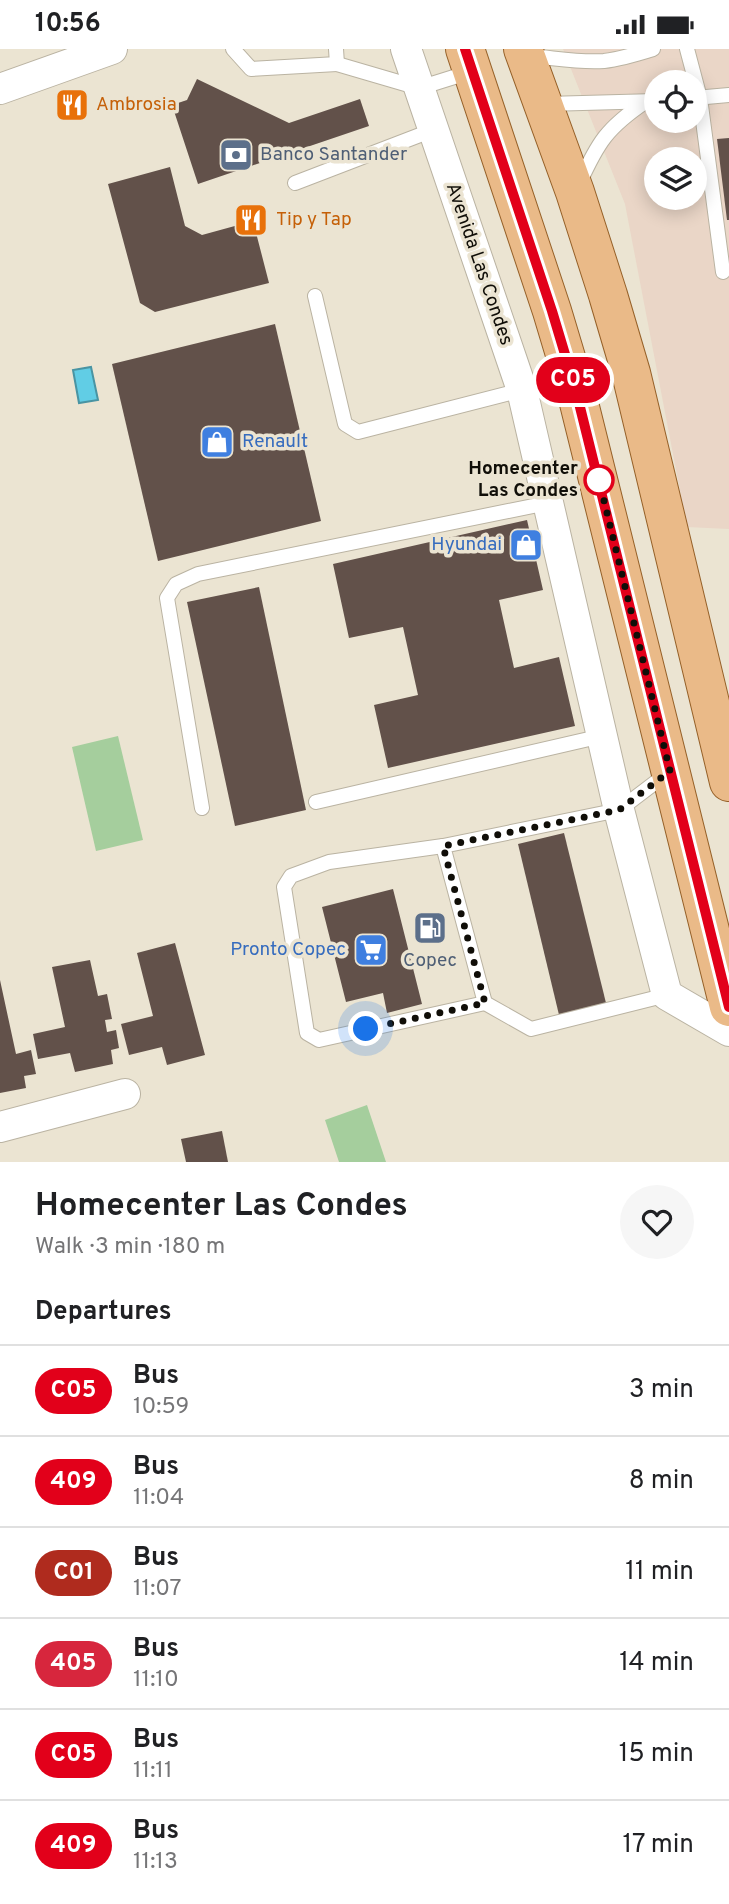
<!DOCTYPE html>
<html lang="en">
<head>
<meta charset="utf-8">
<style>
  :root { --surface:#fff; --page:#f6f6f6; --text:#202124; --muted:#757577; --line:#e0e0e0 }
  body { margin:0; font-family:Overpass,sans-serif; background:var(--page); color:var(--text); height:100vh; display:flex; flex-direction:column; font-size:26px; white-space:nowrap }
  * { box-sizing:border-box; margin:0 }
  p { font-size:23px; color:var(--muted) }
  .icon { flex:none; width:38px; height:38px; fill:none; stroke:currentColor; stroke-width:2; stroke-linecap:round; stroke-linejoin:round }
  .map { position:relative; height:1113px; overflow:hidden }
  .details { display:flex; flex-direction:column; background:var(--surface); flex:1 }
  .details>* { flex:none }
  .badge { padding:0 14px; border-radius:23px; font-size:24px; line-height:46px }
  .tools { position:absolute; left:644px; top:21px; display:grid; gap:14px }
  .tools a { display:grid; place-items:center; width:63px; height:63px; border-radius:50%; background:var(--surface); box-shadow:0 4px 18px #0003; font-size:35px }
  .you { position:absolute; width:35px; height:35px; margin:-18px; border:5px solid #fff; border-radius:50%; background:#1a73e8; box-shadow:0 0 0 10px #1a73e833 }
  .map>.badge { position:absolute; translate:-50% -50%; box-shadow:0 0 0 4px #fff }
  h2 { padding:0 35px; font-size:26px; line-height:63px }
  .round { display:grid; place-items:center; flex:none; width:74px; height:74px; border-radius:37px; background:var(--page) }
  .headline { display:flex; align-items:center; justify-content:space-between; height:119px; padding:0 35px }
  h1 { font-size:33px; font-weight:700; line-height:52px }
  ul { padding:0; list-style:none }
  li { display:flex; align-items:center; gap:21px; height:91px; padding:0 35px; border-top:2px solid var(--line) }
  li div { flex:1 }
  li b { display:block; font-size:26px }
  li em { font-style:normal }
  li .badge { min-width:77px; font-weight:700; text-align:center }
  .status { display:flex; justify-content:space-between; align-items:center; height:49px; padding:0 35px; background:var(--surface); direction:ltr }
  .status svg { height:19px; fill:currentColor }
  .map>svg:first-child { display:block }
  .commercial { fill:#ead6c7; fill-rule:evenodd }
  .green { fill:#a5ce9d }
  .water { fill:#61cde5; stroke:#4994a3; stroke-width:2 }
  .building { fill:#62514a }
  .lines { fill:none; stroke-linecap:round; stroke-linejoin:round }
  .service-casing { stroke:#bab3a2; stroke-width:16 }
  .minor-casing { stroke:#bab3a2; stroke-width:32 }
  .primary-casing { stroke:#956028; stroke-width:40 }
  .service { stroke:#fff; stroke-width:14 }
  .minor { stroke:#fff; stroke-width:30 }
  .primary { stroke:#eaba88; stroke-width:38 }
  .line-casing { stroke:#fff; stroke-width:16 }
  .line { stroke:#e2001a; stroke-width:10 }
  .walk { stroke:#100e08; stroke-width:7; stroke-dasharray:0 12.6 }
  .stop-dot { fill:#fff; stroke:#e2001a; stroke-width:3.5 }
  .labels { text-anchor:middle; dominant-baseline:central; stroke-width:7; stroke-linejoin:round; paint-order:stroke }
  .food-label { font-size:19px; fill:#c56008; stroke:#ebe4d2; text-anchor:start }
  .service-label { font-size:19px; fill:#4e5e75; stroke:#ebe4d2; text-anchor:start }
  .street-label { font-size:19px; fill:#100e08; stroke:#ebe4d2 }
  .shop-label { font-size:19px; fill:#366cbe; stroke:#ebe4d2; text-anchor:end }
  .stop-label { font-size:19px; font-weight:bold; fill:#100e08; stroke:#ebe4d2; text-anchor:end }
</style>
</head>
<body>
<div class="status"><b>10:56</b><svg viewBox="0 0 49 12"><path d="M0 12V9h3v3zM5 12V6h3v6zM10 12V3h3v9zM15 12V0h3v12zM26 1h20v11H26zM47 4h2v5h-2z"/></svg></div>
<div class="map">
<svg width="729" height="1113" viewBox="0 0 729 1113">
  <rect width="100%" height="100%" fill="#ebe4d2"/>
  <!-- commercial -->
  <path class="commercial" d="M 563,0 L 729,0 L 729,480 L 687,478 L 625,155 ZM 656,33 L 695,33 L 695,72 L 656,72 ZM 656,110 L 695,110 L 695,149 L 656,149 Z"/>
  <!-- green -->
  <g class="green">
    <path d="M 118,687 L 143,791 L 96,802 L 72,698 Z"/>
    <path d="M 367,1056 L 386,1113 L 339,1113 L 325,1071 Z"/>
  </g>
  <!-- water -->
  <path class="water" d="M 91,318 L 98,351 L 79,354 L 73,321 Z"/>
  <!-- building -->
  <g class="building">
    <path d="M 197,30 L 289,74 L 360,50 L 369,77 L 198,135 L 172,56 L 187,51 Z"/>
    <path d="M 729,89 L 729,171 L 727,171 L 717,90 Z"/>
    <path d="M 170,118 L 185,177 L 202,186 L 253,172 L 269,234 L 155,263 L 140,254 L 108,135 Z"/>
    <path d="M 275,275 L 321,472 L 158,512 L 112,315 Z"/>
    <path d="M 527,471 L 543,541 L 499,551 L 514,619 L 559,608 L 575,677 L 388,719 L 374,656 L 418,646 L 403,578 L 349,589 L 333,515 Z"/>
    <path d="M 259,538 L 306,761 L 235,777 L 187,553 Z"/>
    <path d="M 564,784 L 607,958 L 560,970 L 518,795 Z"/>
    <path d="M 393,840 L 422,955 L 387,964 L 383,944 L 346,953 L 322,858 Z"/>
    <path d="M 175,894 L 205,1006 L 167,1016 L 162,998 L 129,1006 L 121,975 L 153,967 L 137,904 Z"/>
    <path d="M 90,911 L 98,947 L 107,945 L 112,970 L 105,971 L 107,983 L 116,981 L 119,999 L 111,1001 L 113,1015 L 75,1023 L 70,1004 L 38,1010 L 33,985 L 65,978 L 52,918 Z"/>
    <path d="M 0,931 L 16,1005 L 31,1001 L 36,1025 L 24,1027 L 26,1039 L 0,1044 Z"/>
    <path d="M 222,1082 L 228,1113 L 186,1113 L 181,1090 Z"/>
  </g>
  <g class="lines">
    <defs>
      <g id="service">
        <path d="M 233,0 L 251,20 L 337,15 L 336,0"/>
        <path d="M 687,0 L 700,49 L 723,223"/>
        <path d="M 530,7 C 555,9 580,14 604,12 C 621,10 637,5 653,0"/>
        <path d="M 337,15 L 419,39 L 470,23"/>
        <path d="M 695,49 L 729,46"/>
        <path d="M 546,55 L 656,52"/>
        <path d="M 295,134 L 433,81"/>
        <path d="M 579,135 C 598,93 607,79 645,53"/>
        <path d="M 315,247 L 345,375 L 358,383 L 522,341"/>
        <path d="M 316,753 L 602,687"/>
        <path d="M 202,759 L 167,549 L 176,535 L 198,525 L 548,454"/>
        <path d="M 443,797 L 329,813 L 291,827 L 284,838 L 307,984 L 319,991 L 485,954"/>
        <path d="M 667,946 L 531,980 L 485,954 L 443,797 L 619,761 L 669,723"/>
      </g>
      <g id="minor">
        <path d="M 406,0 L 522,341 L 619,761 L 667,946 L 729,982"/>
        <path d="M 0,40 L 112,0"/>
        <path d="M 0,1078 L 125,1045"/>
      </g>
      <g id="primary">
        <path d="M 465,0 L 552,262 L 576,342 L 729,958"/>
        <path d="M 523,0 L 575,143 L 608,246 L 631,324 L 729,733"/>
      </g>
    </defs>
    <!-- service casing -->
    <use href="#service" class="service-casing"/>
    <!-- minor casing -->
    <use href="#minor" class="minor-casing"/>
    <!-- primary casing -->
    <use href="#primary" class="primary-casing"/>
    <!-- service -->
    <use href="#service" class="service"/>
    <!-- minor -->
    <use href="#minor" class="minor"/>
    <!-- primary -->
    <use href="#primary" class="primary"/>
  </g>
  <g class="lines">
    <defs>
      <path id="line" d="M 465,0 L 552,262 L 576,342 L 729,958"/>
    </defs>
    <!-- line casing -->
    <use href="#line" class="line-casing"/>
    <!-- line -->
    <use href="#line" class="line"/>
    <!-- walk -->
    <path class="walk" d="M 366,980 L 485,954 L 443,797 L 619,761 L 670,722 L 599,431"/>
  </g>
  <!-- icons -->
  <defs>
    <symbol id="restaurant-square" viewBox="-11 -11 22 22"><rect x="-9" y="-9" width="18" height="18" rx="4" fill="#e8710a" stroke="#ebe4d2"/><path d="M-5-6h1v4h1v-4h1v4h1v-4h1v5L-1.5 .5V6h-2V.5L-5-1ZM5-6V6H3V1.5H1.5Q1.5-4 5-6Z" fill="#fff"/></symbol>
    <symbol id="bank-square" viewBox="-11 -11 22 22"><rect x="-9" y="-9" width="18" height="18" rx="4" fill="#5c6f8a" stroke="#ebe4d2"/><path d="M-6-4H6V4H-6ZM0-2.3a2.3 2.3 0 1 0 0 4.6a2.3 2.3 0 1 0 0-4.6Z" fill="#fff"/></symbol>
    <symbol id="shop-square" viewBox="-11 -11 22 22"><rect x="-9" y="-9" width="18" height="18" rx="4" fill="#3f7fe0" stroke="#ebe4d2"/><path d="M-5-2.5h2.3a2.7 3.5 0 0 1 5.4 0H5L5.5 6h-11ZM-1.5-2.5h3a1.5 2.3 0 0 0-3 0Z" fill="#fff"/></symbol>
    <symbol id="fuel-square" viewBox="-11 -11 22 22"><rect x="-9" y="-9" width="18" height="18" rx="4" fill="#5c6f8a" stroke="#ebe4d2"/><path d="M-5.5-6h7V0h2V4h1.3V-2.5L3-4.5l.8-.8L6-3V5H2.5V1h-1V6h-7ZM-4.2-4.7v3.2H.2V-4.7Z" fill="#fff"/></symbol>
    <symbol id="supermarket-square" viewBox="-11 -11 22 22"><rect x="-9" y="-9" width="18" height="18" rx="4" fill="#3f7fe0" stroke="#ebe4d2"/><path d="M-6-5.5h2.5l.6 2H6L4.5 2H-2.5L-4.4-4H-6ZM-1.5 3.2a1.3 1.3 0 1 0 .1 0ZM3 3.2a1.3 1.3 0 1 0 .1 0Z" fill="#fff"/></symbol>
  </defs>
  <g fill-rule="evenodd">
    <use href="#restaurant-square" x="53" y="37" width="38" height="38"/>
    <use href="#bank-square" x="217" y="87" width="38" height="38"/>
    <use href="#restaurant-square" x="232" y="152" width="38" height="38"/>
    <use href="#shop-square" x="198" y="374" width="38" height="38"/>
    <use href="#shop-square" x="507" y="477" width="38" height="38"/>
    <use href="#fuel-square" x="411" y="860" width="38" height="38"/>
    <use href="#supermarket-square" x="352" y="882" width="38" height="38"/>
  </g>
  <!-- markers -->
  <circle class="stop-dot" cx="599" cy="431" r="14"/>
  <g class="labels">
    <!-- food labels -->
    <g class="food-label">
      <text x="96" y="56">Ambrosia</text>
      <text x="276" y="171">Tip y Tap</text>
    </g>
    <!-- service labels -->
    <g class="service-label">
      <text x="260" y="106">Banco Santander</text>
      <text x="430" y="912" text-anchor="middle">Copec</text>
    </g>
    <!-- street labels -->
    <g class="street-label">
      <text transform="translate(479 215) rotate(71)">Avenida Las Condes</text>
    </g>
    <!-- shop labels -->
    <g class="shop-label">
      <text x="242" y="393" text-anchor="start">Renault</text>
      <text x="502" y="496">Hyundai</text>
      <text x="346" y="901">Pronto Copec</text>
    </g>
    <!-- stop labels -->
    <g class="stop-label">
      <text x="578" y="420">Homecenter<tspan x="578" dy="22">Las Condes</tspan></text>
    </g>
  </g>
</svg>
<div class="tools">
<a><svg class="icon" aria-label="locate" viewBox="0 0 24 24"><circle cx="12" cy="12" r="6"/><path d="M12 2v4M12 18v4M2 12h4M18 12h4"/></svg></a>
<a><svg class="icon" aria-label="layers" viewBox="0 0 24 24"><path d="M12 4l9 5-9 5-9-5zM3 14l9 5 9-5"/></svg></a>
</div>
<div class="you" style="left:366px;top:980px"></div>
<b class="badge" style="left:573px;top:331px;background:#e2001a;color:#fff">C05</b>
</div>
<section class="details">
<div class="headline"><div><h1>Homecenter Las Condes</h1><p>Walk · 3 min · 180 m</p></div><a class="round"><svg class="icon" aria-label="heart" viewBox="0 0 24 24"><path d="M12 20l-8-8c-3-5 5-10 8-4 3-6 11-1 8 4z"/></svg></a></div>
<h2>Departures</h2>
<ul>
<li><span class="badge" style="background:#e2001a;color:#fff">C05</span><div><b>Bus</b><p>10:59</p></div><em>3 min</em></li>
<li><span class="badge" style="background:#e2001a;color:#fff">409</span><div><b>Bus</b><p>11:04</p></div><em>8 min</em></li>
<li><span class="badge" style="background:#af2b1e;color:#fff">C01</span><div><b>Bus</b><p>11:07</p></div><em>11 min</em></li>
<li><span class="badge" style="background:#d7263d;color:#fff">405</span><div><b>Bus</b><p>11:10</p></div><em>14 min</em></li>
<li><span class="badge" style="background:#e2001a;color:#fff">C05</span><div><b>Bus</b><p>11:11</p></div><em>15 min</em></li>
<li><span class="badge" style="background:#e2001a;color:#fff">409</span><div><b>Bus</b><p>11:13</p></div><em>17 min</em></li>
</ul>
</section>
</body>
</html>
